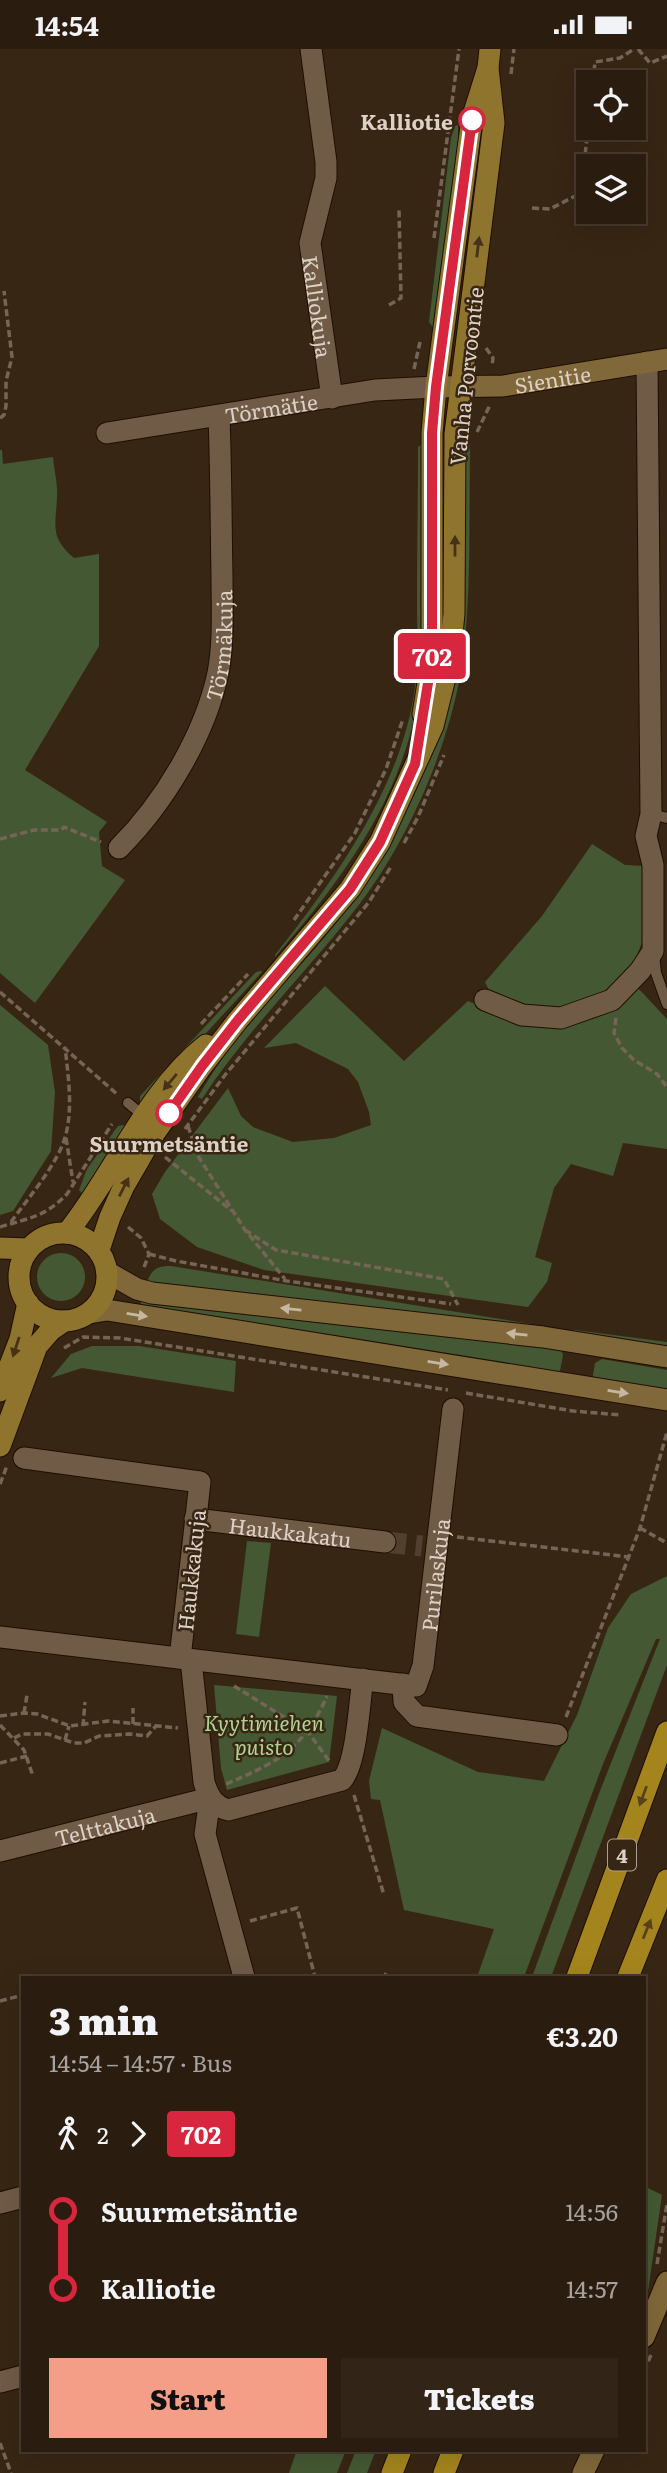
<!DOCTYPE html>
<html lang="en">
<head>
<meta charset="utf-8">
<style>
  :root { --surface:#2a1c0f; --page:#322518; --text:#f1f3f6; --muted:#a5a19e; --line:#463a2f; --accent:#f49e87 }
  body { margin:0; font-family:Literata,serif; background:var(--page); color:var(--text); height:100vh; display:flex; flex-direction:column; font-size:26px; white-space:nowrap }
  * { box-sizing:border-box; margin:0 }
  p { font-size:23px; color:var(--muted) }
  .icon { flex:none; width:38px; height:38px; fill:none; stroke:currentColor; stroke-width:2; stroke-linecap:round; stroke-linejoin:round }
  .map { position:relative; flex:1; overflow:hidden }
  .sheet { position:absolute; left:21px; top:1927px; width:625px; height:476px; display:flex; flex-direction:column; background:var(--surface); border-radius:0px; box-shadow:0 7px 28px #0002,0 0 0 2px var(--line) }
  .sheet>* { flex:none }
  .badge { padding:0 14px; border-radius:5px; font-size:24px; line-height:46px }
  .controls { position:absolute; left:576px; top:21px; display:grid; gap:14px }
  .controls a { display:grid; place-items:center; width:70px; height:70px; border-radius:0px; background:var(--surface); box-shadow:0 7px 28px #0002,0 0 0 2px var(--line); font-size:35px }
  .map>.badge { position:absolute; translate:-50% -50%; box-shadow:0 0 0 4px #fff }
  .legs { display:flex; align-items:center; gap:10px; height:77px; padding:0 28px; font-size:23px }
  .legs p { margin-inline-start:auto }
  .head { display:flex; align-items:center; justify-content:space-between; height:119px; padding:0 28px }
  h1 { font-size:38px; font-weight:800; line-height:52px }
  .primary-button { display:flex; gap:14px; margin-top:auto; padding:14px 28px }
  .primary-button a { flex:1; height:80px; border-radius:0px; background:var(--accent); color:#111; font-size:28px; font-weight:800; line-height:80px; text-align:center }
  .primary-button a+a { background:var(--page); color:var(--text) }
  ul { padding:0 28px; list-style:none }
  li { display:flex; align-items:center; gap:24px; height:77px; font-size:26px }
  li i { display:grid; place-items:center; width:10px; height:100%; margin:0 9px; background:currentColor }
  li i::after { content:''; width:18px; height:18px; margin:-9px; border:5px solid; border-radius:50%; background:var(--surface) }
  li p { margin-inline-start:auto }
  li:first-child i { background:linear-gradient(#0000 50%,currentColor 0) }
  li:last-child i { background:linear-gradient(currentColor 50%,#0000 0) }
  .status { display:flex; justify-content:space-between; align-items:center; height:49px; padding:0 35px; background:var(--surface); direction:ltr }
  .status svg { height:19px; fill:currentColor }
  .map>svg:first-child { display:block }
  .green { fill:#445933 }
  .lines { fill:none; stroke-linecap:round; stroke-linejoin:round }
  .street-tunnel { stroke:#51402f; stroke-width:21; stroke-dasharray:21 10; stroke-linecap:butt }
  .lane-casing { stroke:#1f0e00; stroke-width:12 }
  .street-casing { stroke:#1f0e00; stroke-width:23 }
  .secondary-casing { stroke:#1f0e00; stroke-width:23 }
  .primary-casing { stroke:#1f0e00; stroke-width:23 }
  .highway-casing { stroke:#1f0e00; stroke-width:23 }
  .path { stroke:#756556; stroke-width:3.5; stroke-dasharray:7 3.5; stroke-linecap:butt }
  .lane { stroke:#705b47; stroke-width:10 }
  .street { stroke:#705b47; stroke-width:21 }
  .secondary { stroke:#80683a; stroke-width:21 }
  .primary { stroke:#8f742e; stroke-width:21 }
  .highway { stroke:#a4851d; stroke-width:21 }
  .oneway { fill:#453218 }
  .oneway2 { fill:#c6b7a3 }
  .oneway3 { fill:#584217 }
  .line-1-casing { stroke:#fff; stroke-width:16 }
  .line-1 { stroke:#d7263d; stroke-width:10 }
  .stop-1-dot { fill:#fff; stroke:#d7263d; stroke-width:3.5 }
  .labels { text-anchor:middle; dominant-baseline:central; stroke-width:5; stroke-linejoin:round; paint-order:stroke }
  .shield { fill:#382614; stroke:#ac9e91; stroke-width:2 }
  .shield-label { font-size:19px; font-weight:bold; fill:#ddd1c6 }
  .stop-label { font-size:21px; font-weight:bold; fill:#ddd1c6; stroke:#382614; text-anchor:end }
  .street-label { font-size:21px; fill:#ddd1c6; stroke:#382614 }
  .park-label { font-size:21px; font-style:italic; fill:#b0d394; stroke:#382614 }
</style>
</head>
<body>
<div class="status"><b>14:54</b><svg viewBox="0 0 49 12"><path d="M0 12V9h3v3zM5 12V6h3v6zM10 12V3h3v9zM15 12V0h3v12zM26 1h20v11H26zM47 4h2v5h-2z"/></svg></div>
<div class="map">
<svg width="667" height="2424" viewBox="0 0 667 2424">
  <rect width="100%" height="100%" fill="#382614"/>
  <!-- green -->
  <g class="green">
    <path d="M 458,76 L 458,95 L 435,281 L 429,273 L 451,89 L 455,77 Z"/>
    <path d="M 425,393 C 425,439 425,486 425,532 C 424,577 425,621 415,665 C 395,760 337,837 275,908 L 275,906 C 335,830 403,736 415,637 C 419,609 417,580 417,552 C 417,501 418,449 418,398 Z"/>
    <path d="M 464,393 L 470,395 L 470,405 C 469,466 471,529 465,590 C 458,679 412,787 358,857 C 308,922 247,981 202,1050 L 198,1048 C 234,984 288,933 334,877 C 378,821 413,757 437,691 Z"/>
    <path d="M 0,401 L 2,401 L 3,415 L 53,408 C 54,421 58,435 57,448 C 56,476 49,488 74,509 L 99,505 L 99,597 L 25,721 L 107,773 L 99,783 L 102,817 L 125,831 L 35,954 L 0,924 Z"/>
    <path d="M 592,795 L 625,816 L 644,817 L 645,885 L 633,917 L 609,946 L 561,964 L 522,962 L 493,949 L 485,933 L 542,867 Z"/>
    <path d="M 261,922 L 262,923 L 143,1053 L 140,1053 L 140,1047 L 256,923 Z"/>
    <path d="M 325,937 L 404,1012 L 468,952 L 521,973 L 636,937 L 667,970 L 667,1100 L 623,1094 L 613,1127 L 571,1115 L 554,1139 L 535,1208 L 552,1214 L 547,1233 L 528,1258 L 264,1221 L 197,1198 L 160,1170 L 152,1145 L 165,1123 L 228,1039 L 241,1067 L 253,1078 L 293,1093 L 334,1089 L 371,1076 L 369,1063 L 358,1033 L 348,1020 L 296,994 L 264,999 Z"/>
    <path d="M 0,956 L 48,996 L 55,1043 L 51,1102 L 13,1162 L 0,1166 Z"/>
    <path d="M 124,1076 L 127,1079 L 85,1147 L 79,1141 L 87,1120 L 118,1077 Z"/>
    <circle cx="61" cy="1228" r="24"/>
    <path d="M 171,1217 L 531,1275 L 532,1278 L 179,1241 L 147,1233 C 152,1220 157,1217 171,1217 Z"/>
    <path d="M 142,1251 L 511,1291 L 561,1301 L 563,1306 L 559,1327 L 139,1260 Z"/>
    <path d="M 575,1281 L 667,1293 L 667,1301 L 569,1282 Z"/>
    <path d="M 92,1297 L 139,1297 L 236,1312 L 234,1343 L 82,1319 L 51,1329 L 71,1305 Z"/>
    <path d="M 602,1310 L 667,1321 L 667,1344 L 592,1332 L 595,1314 Z"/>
    <path d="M 247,1492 L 271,1494 L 259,1588 L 236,1585 Z"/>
    <path d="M 667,1527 L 667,1616 L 551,1928 L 532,1928 L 600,1742 L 660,1590 L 656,1590 L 603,1715 L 524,1928 L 477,1928 L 494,1880 L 404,1861 L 380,1751 L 371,1750 L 369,1732 L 382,1679 L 478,1723 L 544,1732 L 577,1666 L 608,1579 L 631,1545 Z"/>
    <path d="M 214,1636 L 337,1647 L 329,1713 L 227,1741 L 221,1719 Z"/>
    <path d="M 644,2137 L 662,2146 L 648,2242 L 644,2253 Z"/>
    <path d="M 297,2401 L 346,2401 L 337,2424 L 289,2424 Z"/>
    <path d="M 356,2401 L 376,2401 L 367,2424 L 347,2424 Z"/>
  </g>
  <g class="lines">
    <!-- street-tunnel -->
    <path class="street-tunnel" d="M 385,1493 L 422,1497"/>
    <defs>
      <g id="lane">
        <path d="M 651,765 L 667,769"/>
        <path d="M 654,905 L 656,924 L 667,955"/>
        <path d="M 128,1054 L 145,1068"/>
      </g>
      <g id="street">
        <path id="s1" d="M 311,0 L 326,113 L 326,129 L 310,194 L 332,349"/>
        <path id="s2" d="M 107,384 L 375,341 L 436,338"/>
        <path id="s3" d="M 119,799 C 164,754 205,686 218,624 C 224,593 222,559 222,528 C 221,474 221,421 219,367"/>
        <path d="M 485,951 L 522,966 L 561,969 L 612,951 L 640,922 L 653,902 L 653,816 L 646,787 L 651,765 L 647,313"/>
        <path d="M 24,1409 L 200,1433 L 180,1609"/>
        <path id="s4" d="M 195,1470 L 385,1493"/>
        <path id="s5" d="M 0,1588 L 416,1637 L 423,1617 L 453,1360"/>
        <path d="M 191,1611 L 204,1733 C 208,1747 214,1757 228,1761 L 342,1731 C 357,1714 359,1654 363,1630"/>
        <path d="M 403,1635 L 404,1653 L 417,1667 L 557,1686"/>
        <path d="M 210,1749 L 205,1785 L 244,1928"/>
        <path id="s6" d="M 0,1802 L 210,1749"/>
        <path d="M 0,2154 L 23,2148"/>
        <path d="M 0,2333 L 23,2327"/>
      </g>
      <g id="secondary">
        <path id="s7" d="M 436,338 L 503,337 L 667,310"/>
        <path d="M 107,1223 L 137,1240 L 152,1244 L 543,1288 L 667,1308"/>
        <path d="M 89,1264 L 107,1261 L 667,1351"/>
        <path d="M 644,2288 L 667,2233"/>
        <path d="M 583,2424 L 594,2401"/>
      </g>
      <g id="primary">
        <path d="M 423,665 L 432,609 L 432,384 L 436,338 L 472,70 L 488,19 L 490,0"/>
        <path d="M 67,1184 C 114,1126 147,1042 206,996"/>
        <circle cx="63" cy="1228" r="44"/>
        <path d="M 0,1199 L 29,1200"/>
        <path d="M 99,1201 L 110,1168 L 124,1137 L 154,1085 L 202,1017 L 238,971 L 350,840 L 380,793 L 433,677 L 449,613 L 454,565 L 455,385 L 494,74 L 488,19"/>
        <path d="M 0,1342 L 20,1290 L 28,1254"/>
        <path d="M 0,1397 L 37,1297 L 51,1281 L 64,1272"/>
      </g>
      <g id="highway">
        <path d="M 577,1928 L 667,1683"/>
        <path d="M 628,1928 L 667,1831"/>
        <path d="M 392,2424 L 401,2401"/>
        <path d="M 444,2424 L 453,2401"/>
      </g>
    </defs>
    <!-- lane casing -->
    <use href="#lane" class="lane-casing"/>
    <!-- street casing -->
    <use href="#street" class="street-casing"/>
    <!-- secondary casing -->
    <use href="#secondary" class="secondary-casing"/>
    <!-- primary casing -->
    <use href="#primary" class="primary-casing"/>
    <!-- highway casing -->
    <use href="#highway" class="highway-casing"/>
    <!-- path -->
    <g class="path">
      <path d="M 638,0 L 650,14 L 667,7"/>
      <path d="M 511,25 L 514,0"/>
      <path d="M 593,33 L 595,13 L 620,9 L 634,0"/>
      <path d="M 532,159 L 550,160 L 585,142 L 584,116 L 588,79"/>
      <path d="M 434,189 L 459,0"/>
      <path d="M 389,256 L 401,249 L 399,160"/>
      <path d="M 486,299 L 493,309 L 492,317"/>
      <path d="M 414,320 L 420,293"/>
      <path d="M 0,369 L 4,366 L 6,357 L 6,332 L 12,308 L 4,242"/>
      <path d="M 477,383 L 490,356"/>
      <path d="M 0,790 L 34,781 L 61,781 L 64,778 L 101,793"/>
      <path d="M 404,794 L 418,768 L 444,706"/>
      <path d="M 294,871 L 355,784 L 386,720 L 403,670"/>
      <path d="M 0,943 L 117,1045"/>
      <path d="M 616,969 L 614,984 L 622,999 L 634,1011 L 657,1025 L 667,1038"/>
      <path d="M 201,975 L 248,925"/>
      <path d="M 188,1077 L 198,1107 L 245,1181 L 285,1230"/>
      <path d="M 185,1080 L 225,1026 L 369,853 L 392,816"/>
      <path d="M 66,1089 L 73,1133"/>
      <path d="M 165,1108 L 232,1162"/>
      <path d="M 11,1173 C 28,1149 59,1114 66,1085 C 73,1057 68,1026 65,998"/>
      <path d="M 0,1178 C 29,1169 45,1168 67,1145 L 112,1075"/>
      <path d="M 128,1178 L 141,1189 L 149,1205 L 143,1221"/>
      <path d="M 245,1181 L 276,1201 L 444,1230 L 458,1256"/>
      <path d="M 149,1205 L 176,1212 L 287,1232 L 451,1255"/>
      <path d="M 64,1299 L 83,1288 L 120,1289 L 448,1341"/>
      <path d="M 466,1344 L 573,1362 L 621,1366"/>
      <path d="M 0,1435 L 7,1417"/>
      <path d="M 640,1479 L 667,1494"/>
      <path d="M 457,1488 L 629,1508"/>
      <path d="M 234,1637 L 308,1683 L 330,1713"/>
      <path d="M 24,1664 L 27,1646"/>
      <path d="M 0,1667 L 24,1664 L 37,1665 L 70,1677 L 108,1672 L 178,1679"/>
      <path d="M 566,1668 L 640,1479 L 667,1383"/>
      <path d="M 133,1675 L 133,1659"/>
      <path d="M 0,1676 L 24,1701 L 33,1727"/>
      <path d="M 83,1677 L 85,1653"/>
      <path d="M 14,1689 L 22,1685 L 48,1685 L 74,1694 L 84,1694 L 99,1687 L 130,1685 L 147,1687 L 156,1677"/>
      <path d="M 65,1691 L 69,1677"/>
      <path d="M 0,1714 L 27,1707"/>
      <path d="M 226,1735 C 276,1714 304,1700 327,1647"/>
      <path d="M 354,1746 L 384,1846"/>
      <path d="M 250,1872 L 297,1859 L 315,1928"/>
      <path d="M 384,1928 L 386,1924"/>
      <path d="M 0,1952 L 23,1946"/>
      <path d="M 657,2215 L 667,2155"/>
      <path d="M 644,2322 L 651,2306"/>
      <path d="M 0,2394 L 11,2424"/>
    </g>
    <!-- lane -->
    <use href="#lane" class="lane"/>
    <!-- street -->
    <use href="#street" class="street"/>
    <!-- secondary -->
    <use href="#secondary" class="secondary"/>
    <!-- primary -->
    <use href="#primary" class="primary"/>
    <!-- highway -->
    <use href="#highway" class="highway"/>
  </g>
  <!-- one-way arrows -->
  <defs><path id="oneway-solid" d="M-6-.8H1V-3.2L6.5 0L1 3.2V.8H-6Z" transform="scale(1.75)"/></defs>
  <g class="oneway">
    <use href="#oneway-solid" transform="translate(478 198) rotate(-83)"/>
    <use href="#oneway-solid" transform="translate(455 497) rotate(-90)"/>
    <use href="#oneway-solid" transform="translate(170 1033) rotate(130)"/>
    <use href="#oneway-solid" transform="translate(124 1138) rotate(-63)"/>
    <use href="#oneway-solid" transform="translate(16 1298) rotate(108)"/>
  </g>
  <g class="oneway2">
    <use href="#oneway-solid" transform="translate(291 1260) rotate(-174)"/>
    <use href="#oneway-solid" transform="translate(137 1266) rotate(9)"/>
    <use href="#oneway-solid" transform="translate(517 1285) rotate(-174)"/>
    <use href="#oneway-solid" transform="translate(438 1314) rotate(9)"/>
    <use href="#oneway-solid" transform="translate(618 1343) rotate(9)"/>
  </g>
  <g class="oneway3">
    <use href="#oneway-solid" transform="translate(643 1747) rotate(110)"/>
    <use href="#oneway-solid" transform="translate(647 1880) rotate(-68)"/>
  </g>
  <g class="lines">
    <defs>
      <path id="line-1" d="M 169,1064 L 202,1017 L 238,971 L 350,840 L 380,793 L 415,715 L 432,609 L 432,384 L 436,338 L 472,71"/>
    </defs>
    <!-- line-1 casing -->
    <use href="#line-1" class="line-1-casing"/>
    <!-- line-1 -->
    <use href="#line-1" class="line-1"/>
  </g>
  <!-- markers -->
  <g class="stop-1-dot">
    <circle cx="472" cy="71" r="12"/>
    <circle cx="169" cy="1064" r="12"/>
  </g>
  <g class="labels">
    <!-- shield labels -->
    <rect class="shield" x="608" y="1790.5" width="28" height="31" rx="5"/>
    <g class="shield-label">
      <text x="622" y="1806">4</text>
    </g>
    <!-- stop labels -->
    <g class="stop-label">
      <text x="453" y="71">Kalliotie</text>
      <text x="169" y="1093" text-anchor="middle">Suurmetsäntie</text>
    </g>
    <!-- street labels -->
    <g class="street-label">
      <text stroke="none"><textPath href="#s1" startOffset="261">Kalliokuja</textPath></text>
      <text transform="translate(465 327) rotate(-84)">Vanha Porvoontie</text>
      <text stroke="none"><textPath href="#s7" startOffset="117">Sienitie</textPath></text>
      <text stroke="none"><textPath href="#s2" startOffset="166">Törmätie</textPath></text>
      <text stroke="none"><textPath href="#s3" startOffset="231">Törmäkuja</textPath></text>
      <text stroke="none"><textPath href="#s4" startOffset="96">Haukkakatu</textPath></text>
      <text transform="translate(190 1521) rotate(-84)">Haukkakuja</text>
      <text stroke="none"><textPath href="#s5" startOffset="532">Purilaskuja</textPath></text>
      <text stroke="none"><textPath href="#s6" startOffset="108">Telttakuja</textPath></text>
    </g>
    <!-- park labels -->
    <g class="park-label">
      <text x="264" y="1672">Kyytimiehen<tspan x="264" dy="24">puisto</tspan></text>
    </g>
  </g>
</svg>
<div class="controls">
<a><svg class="icon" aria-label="locate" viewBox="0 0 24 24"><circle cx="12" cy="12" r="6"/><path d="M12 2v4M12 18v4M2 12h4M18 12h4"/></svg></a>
<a><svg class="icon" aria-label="layers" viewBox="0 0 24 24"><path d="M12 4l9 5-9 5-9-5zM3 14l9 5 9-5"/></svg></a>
</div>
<b class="badge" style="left:432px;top:607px;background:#d7263d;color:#fff">702</b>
<section class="sheet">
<div class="head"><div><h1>3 min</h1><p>14:54 – 14:57 · Bus</p></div><b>€3.20</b></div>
<div class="legs"><svg class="icon" aria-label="walk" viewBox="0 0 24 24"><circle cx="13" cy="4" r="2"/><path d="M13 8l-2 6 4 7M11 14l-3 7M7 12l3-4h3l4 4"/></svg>2<svg class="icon" aria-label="forward" viewBox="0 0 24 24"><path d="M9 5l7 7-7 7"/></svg><b class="badge" style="background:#d7263d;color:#fff">702</b></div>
<ul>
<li><i style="color:#d7263d"></i><b>Suurmetsäntie</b><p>14:56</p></li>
<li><i style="color:#d7263d"></i><b>Kalliotie</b><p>14:57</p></li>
</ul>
<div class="primary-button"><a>Start</a><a>Tickets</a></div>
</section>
</div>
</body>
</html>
